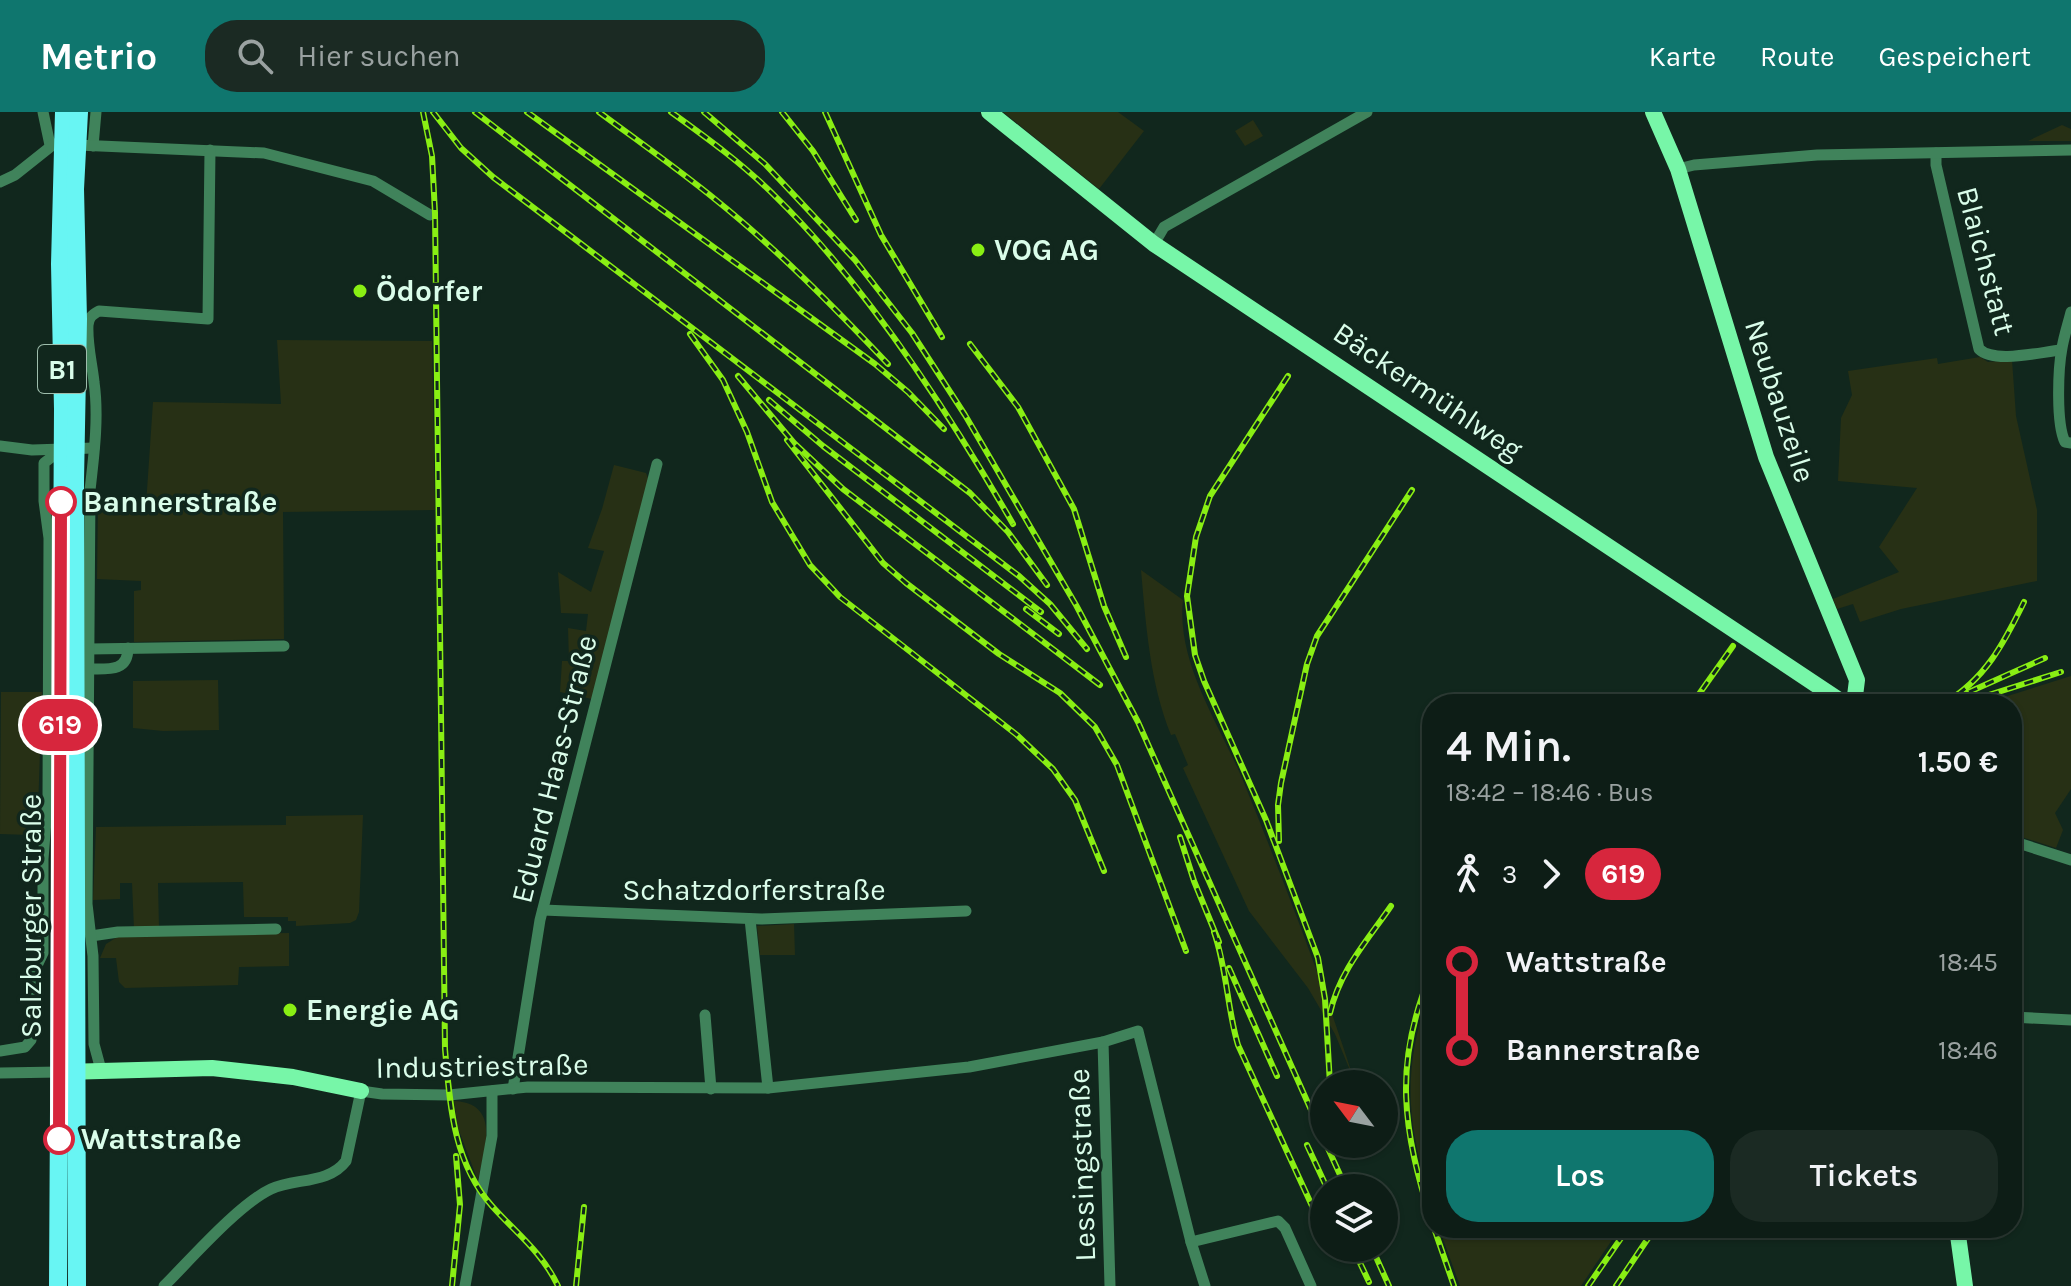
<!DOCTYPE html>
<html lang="de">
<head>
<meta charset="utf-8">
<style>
  :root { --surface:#0d1d16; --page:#1b2a23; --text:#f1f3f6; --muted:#9aa2a1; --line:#2d3b35; --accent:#0f766e }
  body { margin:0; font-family:Karla,sans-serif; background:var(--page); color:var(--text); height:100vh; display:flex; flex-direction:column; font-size:30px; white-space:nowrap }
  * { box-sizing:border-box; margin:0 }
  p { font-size:26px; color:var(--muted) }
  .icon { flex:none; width:44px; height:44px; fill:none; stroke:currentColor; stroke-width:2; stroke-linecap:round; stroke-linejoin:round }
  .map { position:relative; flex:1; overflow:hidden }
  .drawer { position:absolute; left:1422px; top:582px; width:600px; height:544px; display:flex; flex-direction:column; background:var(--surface); border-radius:32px; box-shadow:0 2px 6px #0004,0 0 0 2px var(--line) }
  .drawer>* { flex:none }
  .badge { padding:0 16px; border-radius:26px; font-size:28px; line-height:52px }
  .needle { width:52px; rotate:302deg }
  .tools { position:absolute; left:1310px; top:958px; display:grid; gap:16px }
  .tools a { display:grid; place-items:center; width:88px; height:88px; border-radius:50%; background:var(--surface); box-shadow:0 2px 6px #0004,0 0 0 2px var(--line); font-size:40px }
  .map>.badge { position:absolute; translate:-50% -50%; box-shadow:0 0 0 4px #fff }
  .legs { display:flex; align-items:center; gap:12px; height:88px; padding:0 24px; font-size:26px }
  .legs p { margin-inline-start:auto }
  .headline { display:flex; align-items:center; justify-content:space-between; height:136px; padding:0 24px }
  h1 { font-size:44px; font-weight:600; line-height:60px }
  .action { display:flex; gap:16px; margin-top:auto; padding:16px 24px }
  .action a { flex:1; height:92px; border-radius:32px; background:var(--accent); color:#fff; font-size:32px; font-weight:600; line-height:92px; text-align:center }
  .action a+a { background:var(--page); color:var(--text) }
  ul { padding:0 24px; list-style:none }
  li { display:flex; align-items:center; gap:28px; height:88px; font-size:30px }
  li i { display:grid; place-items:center; width:12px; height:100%; margin:0 10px; background:currentColor }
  li i::after { content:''; width:20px; height:20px; margin:-10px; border:6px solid; border-radius:50%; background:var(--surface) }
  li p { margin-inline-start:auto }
  li:first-child i { background:linear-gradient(#0000 50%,currentColor 0) }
  li:last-child i { background:linear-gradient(currentColor 50%,#0000 0) }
  header { display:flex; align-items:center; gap:48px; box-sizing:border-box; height:112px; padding:0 40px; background:var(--accent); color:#fff }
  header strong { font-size:38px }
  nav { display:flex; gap:44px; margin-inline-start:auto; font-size:28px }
  .search { width:560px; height:72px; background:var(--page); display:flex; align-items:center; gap:20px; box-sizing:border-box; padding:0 28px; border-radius:32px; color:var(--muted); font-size:30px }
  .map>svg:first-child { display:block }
  .green { fill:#273015 }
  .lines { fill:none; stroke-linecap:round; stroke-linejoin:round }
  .street { stroke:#40835b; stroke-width:11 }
  .secondary { stroke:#77f6a8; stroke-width:16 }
  .primary { stroke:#68f5f3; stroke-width:18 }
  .rail-casing { stroke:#89ef13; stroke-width:6 }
  .rail { stroke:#11271d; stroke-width:3; stroke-dasharray:9; stroke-linecap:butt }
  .line-1-casing { stroke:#fff; stroke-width:18 }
  .line-1 { stroke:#d7263d; stroke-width:12 }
  .poi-dot { fill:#89ef13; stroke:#11271d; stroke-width:3 }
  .stop-1-dot { fill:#fff; stroke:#d7263d; stroke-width:4 }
  .labels { text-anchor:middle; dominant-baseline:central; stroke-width:7; stroke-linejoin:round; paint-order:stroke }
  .shield { fill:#11271d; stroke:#9ebdac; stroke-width:2 }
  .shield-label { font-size:28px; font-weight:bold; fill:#dafdea }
  .poi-label { font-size:30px; font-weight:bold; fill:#dafdea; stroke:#11271d; text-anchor:start }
  .street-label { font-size:30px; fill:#dafdea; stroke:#11271d }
  .stop-label { font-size:30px; font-weight:bold; fill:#dafdea; stroke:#11271d; text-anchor:start }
</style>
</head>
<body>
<header>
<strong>Metrio</strong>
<div class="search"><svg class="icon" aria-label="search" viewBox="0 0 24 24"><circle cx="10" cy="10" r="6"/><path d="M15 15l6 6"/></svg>Hier suchen</div>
<nav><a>Karte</a><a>Route</a><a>Gespeichert</a></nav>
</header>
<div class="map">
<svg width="2071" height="1174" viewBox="0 0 2071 1174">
  <rect width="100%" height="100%" fill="#11271d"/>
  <!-- green -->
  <g class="green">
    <path d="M 1003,0 L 1118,0 L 1144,19 L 1099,77 Z"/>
    <path d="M 1253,8 L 1263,24 L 1245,34 L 1235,19 Z"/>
    <path d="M 2062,13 L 2071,17 L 2071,29 L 2028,29 Z"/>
    <path d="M 277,228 L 432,229 L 435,398 L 283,400 L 284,527 L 134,530 L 134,479 L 141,478 L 141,469 L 97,467 L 98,390 L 146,393 L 153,290 L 281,292 Z"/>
    <path d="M 1980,245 L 1988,250 L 2012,248 L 2016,304 L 2037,398 L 2037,469 L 1901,497 L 1860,510 L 1853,492 L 1837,497 L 1833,487 L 1899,460 L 1879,435 L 1917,376 L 1838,369 L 1841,306 L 1852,283 L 1848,259 L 1937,246 L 1938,252 Z"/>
    <path d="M 614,353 L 646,361 L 649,369 L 592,587 L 560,580 L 562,549 L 569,549 L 568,516 L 586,519 L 588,502 L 561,501 L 558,460 L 591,480 L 604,439 L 588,436 L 602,397 Z"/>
    <path d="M 1141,458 L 1183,488 C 1176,552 1221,614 1244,671 C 1284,769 1322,868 1354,968 L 1335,922 L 1308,876 L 1249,799 L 1183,656 L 1188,653 L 1175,622 L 1171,623 C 1150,571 1146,514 1141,458 Z"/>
    <path d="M 2071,564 L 2071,677 L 2055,701 L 2063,718 L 2056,736 L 2012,722 L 2012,592 L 1982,592 Z"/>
    <path d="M 218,568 L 219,618 L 163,619 L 133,616 L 133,569 Z"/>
    <path d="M 1,580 L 42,580 L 37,728 L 30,723 L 0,722 Z"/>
    <path d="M 363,703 L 359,800 L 356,808 L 350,811 L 296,814 L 296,809 L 288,809 L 288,805 L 244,805 L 243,770 L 158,771 L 159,816 L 134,817 L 132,771 L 120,771 L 120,787 L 93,788 L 96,715 L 286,713 L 286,704 Z"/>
    <path d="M 794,812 L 795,843 L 760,843 L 757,814 Z"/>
    <path d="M 289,821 L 289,854 L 239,855 L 238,873 L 125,876 L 119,870 L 116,846 L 100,846 L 106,832 L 119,824 Z"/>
    <path d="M 1432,872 L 1432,1093 C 1406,1007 1401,959 1432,872 Z"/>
    <path d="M 454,989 C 502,991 484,1039 478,1069 L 458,1016 Z"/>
    <path d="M 1439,1116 L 1620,1116 L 1581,1174 L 1460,1174 Z"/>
  </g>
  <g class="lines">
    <!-- street -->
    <g class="street">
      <path d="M 43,0 L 50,33"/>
      <path d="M 93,34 L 96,0"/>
      <path d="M 1936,41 L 1936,53 L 1979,237 C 1994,252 2040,240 2061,238"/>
      <path d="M 1678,57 L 1694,53 L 1817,43 L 2071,38"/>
      <path d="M 0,70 L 15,63 L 54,32 L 264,41 L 373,69 L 430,103"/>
      <path d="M 1154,132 L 1164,115 L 1367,0"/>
      <path d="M 2071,200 C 2068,212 2064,224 2062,236 C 2058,257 2056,312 2065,330 L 2071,331"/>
      <path d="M 0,334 L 32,338 L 94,336"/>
      <path d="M 89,537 L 284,534"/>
      <path d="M 89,557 C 108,557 128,560 128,536"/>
      <path d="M 2012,729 L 2071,748"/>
      <path d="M 543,798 L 761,807 L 966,799"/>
      <path d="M 750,807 L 768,976"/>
      <path d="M 91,824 L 118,820 L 276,817"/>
      <path d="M 705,903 L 711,977"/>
      <path d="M 2012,905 L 2071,908"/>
      <path d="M 1103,930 L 1110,1174"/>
      <path d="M 0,939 L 25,935 L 31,928 L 34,860 L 43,841 L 43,747 L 48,683 L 49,426 L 44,389 L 44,351 L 62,337"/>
      <path d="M 101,958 L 94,932 L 93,844 L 87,792 L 90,378 C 94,343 99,305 94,270 C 92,251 87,233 88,213 C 89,205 92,203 99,199 L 208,207 L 210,38"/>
      <path d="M 0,961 L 59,960"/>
      <path d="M 513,977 L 540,808 L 657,352"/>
      <path d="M 1191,1130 L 1278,1109 L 1285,1116 L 1311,1174"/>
      <path d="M 164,1174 C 191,1147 239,1092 271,1077 C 295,1066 329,1072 346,1049 L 361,979 L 382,982 L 449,983 L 528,975 L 768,976 L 969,955 L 1103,930 L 1138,919 L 1191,1130 L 1205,1174"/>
      <path d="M 465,1174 L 492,1024 L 492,979"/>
    </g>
    <!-- secondary -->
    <g class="secondary">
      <path d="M 989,0 L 1154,132 L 1845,592"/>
      <path d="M 1653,0 L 1678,57 L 1766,345 L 1857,568 L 1854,592"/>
      <path d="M 64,960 L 212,956 L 293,965 L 361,979"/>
      <path d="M 1957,1116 L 1965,1174"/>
    </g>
    <!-- primary -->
    <g class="primary">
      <path d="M 58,1174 L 63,297 L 60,152 L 64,0"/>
      <path d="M 77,1174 L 75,369 L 78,207 L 75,77 L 79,0"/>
    </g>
    <defs>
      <g id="rail">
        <path d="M 423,0 L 432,44 L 435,101 L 445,937 C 450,993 453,1050 492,1094 C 516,1121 542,1140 558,1174"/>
        <path d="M 433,0 L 461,36 L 493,65 L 1019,464 L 1050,492 L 1087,537"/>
        <path d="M 475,0 L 970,381 L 1008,420 L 1047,473"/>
        <path d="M 527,0 L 875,252 L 908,280 L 944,317"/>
        <path d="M 599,0 C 638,29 678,57 716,88 C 777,137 833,194 888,252"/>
        <path d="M 671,0 C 707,26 743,52 775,84 C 867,174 949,301 1013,412"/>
        <path d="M 704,0 L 765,52 L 855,148 L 912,221 L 965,303 L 1076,493 L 1138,610 L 1324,1027"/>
        <path d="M 782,0 L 813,39 L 856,108"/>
        <path d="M 825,0 L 881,123 L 942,225"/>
        <path d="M 690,222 L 723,268 L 747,320 L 772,390 L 810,453 L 840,485 L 1017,623 L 1053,657 L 1075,688 L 1104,759"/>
        <path d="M 970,232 L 1018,295 L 1074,397 L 1104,494 L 1126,545"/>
        <path d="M 738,264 L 794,331 L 843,377 L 1100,573"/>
        <path d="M 1288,264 L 1210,384 L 1196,425 L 1187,484 L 1195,543 L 1204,569 L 1266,708 L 1318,846 L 1325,887 L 1330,972"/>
        <path d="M 769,288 L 823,334 L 1041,500"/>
        <path d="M 787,328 L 883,451 L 906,471 L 999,542 L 1060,581 L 1095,615 L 1117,653 L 1186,839"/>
        <path d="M 1026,497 L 1059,522"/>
        <path d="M 1969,580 L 2045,546"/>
        <path d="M 1973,588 L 2061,560"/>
        <path d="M 1692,592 L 1733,534"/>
        <path d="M 1943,592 C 1985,568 2004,531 2024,490"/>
        <path d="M 1180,725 L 1194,769 L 1219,830"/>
        <path d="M 1279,729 L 1278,693 L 1281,671 L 1307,552 L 1317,524 L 1412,378"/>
        <path d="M 1214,820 C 1227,857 1227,896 1238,933 L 1313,1096"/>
        <path d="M 1229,856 L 1277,964"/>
        <path d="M 1432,859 C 1392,952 1403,1018 1432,1111"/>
        <path d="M 1330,901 C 1340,858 1367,829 1391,794"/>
        <path d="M 1326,1032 L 1346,1076"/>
        <path d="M 1307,1033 L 1327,1076"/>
        <path d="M 1434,1116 L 1454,1174"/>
        <path d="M 1353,1136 L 1369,1170"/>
        <path d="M 1372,1136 L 1389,1174"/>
        <path d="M 452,1174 L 460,1093 L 456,1044"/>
        <path d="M 576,1174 L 584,1095"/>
        <path d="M 1588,1174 L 1628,1116"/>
        <path d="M 1616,1174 L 1655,1116"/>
      </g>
    </defs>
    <!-- rail casing -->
    <use href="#rail" class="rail-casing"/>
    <!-- rail -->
    <use href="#rail" class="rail"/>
  </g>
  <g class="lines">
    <defs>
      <path id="line-1" d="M 59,1027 L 61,390"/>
    </defs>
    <!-- line-1 casing -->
    <use href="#line-1" class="line-1-casing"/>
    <!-- line-1 -->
    <use href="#line-1" class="line-1"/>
  </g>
  <!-- markers -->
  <g class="poi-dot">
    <circle cx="978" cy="138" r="8"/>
    <circle cx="360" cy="179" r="8"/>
    <circle cx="290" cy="898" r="8"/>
  </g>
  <g class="stop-1-dot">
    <circle cx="61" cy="390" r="14"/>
    <circle cx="59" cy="1027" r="14"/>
  </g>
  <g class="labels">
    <!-- shield labels -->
    <rect class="shield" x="38" y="233" width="48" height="48" rx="6"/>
    <g class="shield-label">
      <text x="62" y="257">B1</text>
    </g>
    <!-- poi labels -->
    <g class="poi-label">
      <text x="994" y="138">VOG AG</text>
      <text x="376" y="179">Ödorfer</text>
      <text x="306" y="898">Energie AG</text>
    </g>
    <!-- street labels -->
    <g class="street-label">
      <text transform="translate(1986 149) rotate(75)">Blaichstatt</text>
      <text transform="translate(1428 279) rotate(34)">Bäckermühlweg</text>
      <text transform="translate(1780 289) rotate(72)">Neubauzeile</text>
      <text transform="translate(554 657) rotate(-76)">Eduard Haas-Straße</text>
      <text x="754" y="778">Schatzdorferstraße</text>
      <text transform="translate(31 804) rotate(-90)">Salzburger Straße</text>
      <text transform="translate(482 954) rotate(-1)">Industriestraße</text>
      <text transform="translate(1082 1053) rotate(-92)">Lessingstraße</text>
    </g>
    <!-- stop labels -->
    <g class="stop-label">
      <text x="83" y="390">Bannerstraße</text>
      <text x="81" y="1027">Wattstraße</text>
    </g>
  </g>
</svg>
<div class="tools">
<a><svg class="needle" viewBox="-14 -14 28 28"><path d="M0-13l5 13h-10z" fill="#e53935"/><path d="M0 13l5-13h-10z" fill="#9aa2a1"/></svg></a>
<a><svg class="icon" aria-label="layers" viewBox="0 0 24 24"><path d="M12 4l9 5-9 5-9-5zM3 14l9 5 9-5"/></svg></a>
</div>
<b class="badge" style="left:60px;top:613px;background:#d7263d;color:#fff">619</b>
<section class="drawer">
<div class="headline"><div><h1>4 Min.</h1><p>18:42 – 18:46 · Bus</p></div><b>1.50 €</b></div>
<div class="legs"><svg class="icon" aria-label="walk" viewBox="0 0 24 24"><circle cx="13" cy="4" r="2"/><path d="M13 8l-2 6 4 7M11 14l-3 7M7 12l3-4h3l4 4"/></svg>3<svg class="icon" aria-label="forward" viewBox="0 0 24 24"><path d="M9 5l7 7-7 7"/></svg><b class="badge" style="background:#d7263d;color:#fff">619</b></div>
<ul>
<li><i style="color:#d7263d"></i><b>Wattstraße</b><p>18:45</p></li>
<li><i style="color:#d7263d"></i><b>Bannerstraße</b><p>18:46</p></li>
</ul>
<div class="action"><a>Los</a><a>Tickets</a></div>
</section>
</div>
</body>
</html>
